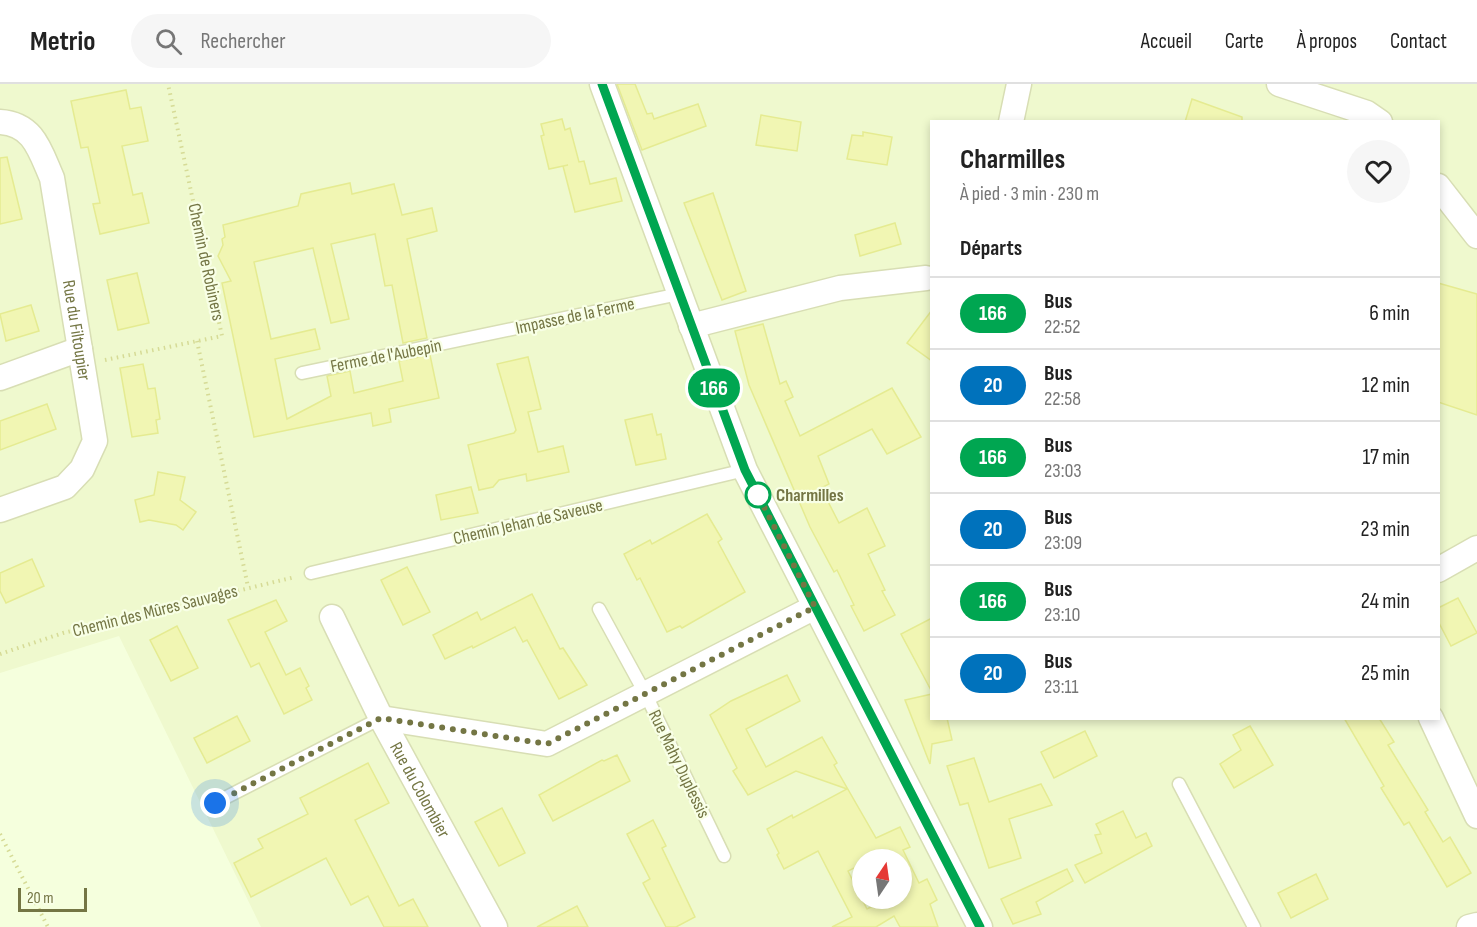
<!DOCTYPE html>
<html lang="fr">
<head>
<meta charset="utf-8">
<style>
  :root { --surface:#fff; --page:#f6f6f6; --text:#222; --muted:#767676; --line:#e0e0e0 }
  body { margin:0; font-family:"Sofia Sans Condensed",sans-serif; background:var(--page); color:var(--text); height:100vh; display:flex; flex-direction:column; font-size:22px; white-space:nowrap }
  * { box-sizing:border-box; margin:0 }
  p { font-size:20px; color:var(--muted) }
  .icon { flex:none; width:33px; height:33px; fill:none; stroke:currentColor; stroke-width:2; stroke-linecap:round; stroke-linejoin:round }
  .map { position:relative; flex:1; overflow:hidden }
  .drawer { position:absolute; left:930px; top:36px; width:510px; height:600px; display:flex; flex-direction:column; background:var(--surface); border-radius:0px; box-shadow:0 3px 9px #0003 }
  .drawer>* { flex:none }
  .badge { padding:0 12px; border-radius:20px; font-size:21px; line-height:39px }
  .needle { width:39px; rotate:13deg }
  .fabs { position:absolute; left:852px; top:765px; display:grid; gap:12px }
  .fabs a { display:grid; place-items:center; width:60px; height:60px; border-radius:50%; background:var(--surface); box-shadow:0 3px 9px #0003; font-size:30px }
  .scale { position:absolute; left:18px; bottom:15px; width:69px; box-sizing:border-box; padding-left:6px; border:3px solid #747644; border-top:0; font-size:16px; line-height:21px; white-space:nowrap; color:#747644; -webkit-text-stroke:4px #f8ffe6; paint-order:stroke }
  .you { position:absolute; width:30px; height:30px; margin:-15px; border:4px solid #fff; border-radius:50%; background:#1a73e8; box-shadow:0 0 0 9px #1a73e833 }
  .map>.badge { position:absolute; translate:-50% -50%; box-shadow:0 0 0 3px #fff }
  h2 { padding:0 30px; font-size:22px; line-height:54px }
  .round { display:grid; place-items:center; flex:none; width:63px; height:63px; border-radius:32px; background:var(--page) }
  .headline { display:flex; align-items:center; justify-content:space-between; height:102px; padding:0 30px }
  h1 { font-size:28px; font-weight:700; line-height:45px }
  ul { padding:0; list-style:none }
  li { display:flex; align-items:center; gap:18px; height:72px; padding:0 30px; border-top:2px solid var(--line) }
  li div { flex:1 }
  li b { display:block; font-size:22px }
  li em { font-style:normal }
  li .badge { min-width:66px; font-weight:700; text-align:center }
  header { display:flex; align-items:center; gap:36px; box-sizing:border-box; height:84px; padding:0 30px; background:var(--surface); border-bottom:2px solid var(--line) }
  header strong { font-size:28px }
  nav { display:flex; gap:33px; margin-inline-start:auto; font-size:21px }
  .search { width:420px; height:54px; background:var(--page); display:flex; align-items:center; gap:15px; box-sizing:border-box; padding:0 21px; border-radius:33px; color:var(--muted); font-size:22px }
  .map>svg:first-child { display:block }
  .residential { fill:#eff9ce; fill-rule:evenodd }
  .building { fill:#f1f6b3; stroke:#e5eb91; stroke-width:1.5; fill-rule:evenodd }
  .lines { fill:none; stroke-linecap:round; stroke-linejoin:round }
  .service-casing { stroke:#d8deb4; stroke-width:15 }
  .minor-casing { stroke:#d8deb4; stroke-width:27 }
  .path { stroke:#d6db96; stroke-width:4; stroke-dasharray:1.5 4.5; stroke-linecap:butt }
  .service { stroke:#fff; stroke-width:12 }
  .minor { stroke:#fff; stroke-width:24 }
  .line-casing { stroke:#fff; stroke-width:14 }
  .line { stroke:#00a651; stroke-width:9 }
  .walk { stroke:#747644; stroke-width:6; stroke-dasharray:0 10.8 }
  .stop-dot { fill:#fff; stroke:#00a651; stroke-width:3 }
  .labels { text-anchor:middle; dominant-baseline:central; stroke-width:4.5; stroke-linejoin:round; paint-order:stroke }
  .street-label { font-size:18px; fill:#747644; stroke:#f8ffe6 }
  .stop-label { font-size:18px; font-weight:bold; fill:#747644; stroke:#f8ffe6; text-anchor:start }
</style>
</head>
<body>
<header>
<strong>Metrio</strong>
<div class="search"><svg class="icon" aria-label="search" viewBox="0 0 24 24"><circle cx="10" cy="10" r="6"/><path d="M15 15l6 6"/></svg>Rechercher</div>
<nav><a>Accueil</a><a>Carte</a><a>À propos</a><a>Contact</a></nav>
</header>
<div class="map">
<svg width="1477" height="843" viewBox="0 0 1477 843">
  <rect width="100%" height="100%" fill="#f5ffdd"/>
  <!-- residential -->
  <path class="residential" d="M 0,0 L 1477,0 L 1477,843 L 261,843 L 119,552 L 0,589 ZM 932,38 L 1438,38 L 1438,634 L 932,634 ZM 862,776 L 902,776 L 902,814 L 862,814 Z"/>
  <!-- building -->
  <g class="building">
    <path d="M 617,0 L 635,0 L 647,30 L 652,29 L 654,35 L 698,20 L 706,42 L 642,66 Z"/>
    <path d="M 126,6 L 130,25 L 141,23 L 148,57 L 122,62 L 133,111 L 142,109 L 149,139 L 100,150 L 93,120 L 100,119 L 88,63 L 81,64 L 71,17 Z"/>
    <path d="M 1192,15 L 1242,33 L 1242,38 L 1185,38 Z"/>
    <path d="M 761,31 L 801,38 L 797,67 L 756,61 Z"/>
    <path d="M 562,35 L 565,46 L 570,44 L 579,78 L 584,77 L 590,100 L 616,94 L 622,117 L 575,128 L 563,82 L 568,81 L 549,85 L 541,52 L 544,51 L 541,40 Z"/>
    <path d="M 863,48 L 892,53 L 887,81 L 847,75 L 852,51 L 863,52 Z"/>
    <path d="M 7,73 L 22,135 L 0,140 L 0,74 Z"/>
    <path d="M 350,99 L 352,110 L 394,100 L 402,131 L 432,124 L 437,147 L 407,155 L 427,254 L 403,259 L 392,201 L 385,202 L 375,150 L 331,160 L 349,235 L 331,239 L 313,164 L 254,178 L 271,255 L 315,245 L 320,265 L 275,275 L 287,335 L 331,312 L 327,292 L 350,287 L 354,309 L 403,297 L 399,277 L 430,271 L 439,314 L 389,325 L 391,338 L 373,342 L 371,329 L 254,353 L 222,199 L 231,197 L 218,172 L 223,161 L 222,155 L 225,153 L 223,141 L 298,122 L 301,110 Z"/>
    <path d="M 713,109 L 746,207 L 722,216 L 684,119 Z"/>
    <path d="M 895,139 L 901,160 L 860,172 L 855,151 Z"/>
    <path d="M 137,189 L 149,239 L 118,246 L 107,196 Z"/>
    <path d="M 1438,199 L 1477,210 L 1477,331 L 1438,318 Z"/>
    <path d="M 31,221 L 39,247 L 6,257 L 0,230 Z"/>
    <path d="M 932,226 L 932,277 L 907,259 Z"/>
    <path d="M 763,240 L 780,300 L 786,297 L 793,313 L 785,317 L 800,352 L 892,304 L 921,353 L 887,370 L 872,345 L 818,372 L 829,400 L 821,404 L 839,439 L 867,424 L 885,462 L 868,470 L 885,506 L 882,507 L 895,531 L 864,547 L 851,522 L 854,521 L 837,486 L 834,488 L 810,443 L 749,301 L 735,247 Z"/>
    <path d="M 528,273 L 541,325 L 528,328 L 538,368 L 563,362 L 569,388 L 527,397 L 526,390 L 499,396 L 493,403 L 479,406 L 468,361 L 514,349 L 516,346 L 497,280 Z"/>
    <path d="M 143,280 L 148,305 L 155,304 L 160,335 L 156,336 L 158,349 L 132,353 L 120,284 Z"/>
    <path d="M 47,320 L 56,345 L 0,366 L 0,337 Z"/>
    <path d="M 652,330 L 657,351 L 661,350 L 666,375 L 636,381 L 625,336 Z"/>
    <path d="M 158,388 L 185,393 L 180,416 L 196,428 L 183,446 L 176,441 L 149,436 L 140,438 L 135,416 L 154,411 Z"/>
    <path d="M 471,403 L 478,429 L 441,436 L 436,411 Z"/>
    <path d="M 707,430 L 722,455 L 718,458 L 745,508 L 682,544 L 680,542 L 667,548 L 640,494 L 637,496 L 624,470 L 650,456 L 652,460 Z"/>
    <path d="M 32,475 L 44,502 L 6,519 L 0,507 L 0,489 Z"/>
    <path d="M 407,483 L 430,528 L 403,541 L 381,496 Z"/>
    <path d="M 532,510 L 560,565 L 563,564 L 587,601 L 559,615 L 527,556 L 523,558 L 515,543 L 473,564 L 472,562 L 445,575 L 433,551 L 477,528 L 481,536 Z"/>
    <path d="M 1458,514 L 1477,549 L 1451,562 L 1438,537 L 1438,524 Z"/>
    <path d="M 276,516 L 287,537 L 265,548 L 286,591 L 300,584 L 309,602 L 306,604 L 312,616 L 284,630 L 259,579 L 251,583 L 228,536 Z"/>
    <path d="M 932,534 L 932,608 L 901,550 Z"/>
    <path d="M 177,542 L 198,584 L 171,597 L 150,556 Z"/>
    <path d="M 787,591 L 800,617 L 746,645 L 766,683 L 822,653 L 837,679 L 834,681 L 876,754 L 900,743 L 910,763 L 903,766 L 919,799 L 927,795 L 937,816 L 930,820 L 938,843 L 900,843 L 894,832 L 876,843 L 832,843 L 852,833 L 818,767 L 784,785 L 777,771 L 779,769 L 767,745 L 792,731 L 793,734 L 847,705 L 796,687 L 748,711 L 733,687 L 737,684 L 710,631 L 731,617 ZM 862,776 L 902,776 L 902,814 L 888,814 L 867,825 L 848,787 L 862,780 Z"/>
    <path d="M 932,610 L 932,634 L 947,634 L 952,656 L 932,660 L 930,680 L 905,616 Z"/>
    <path d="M 237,632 L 250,657 L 207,679 L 194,654 Z"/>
    <path d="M 1344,634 L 1379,634 L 1394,658 L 1388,661 L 1428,726 L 1425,728 L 1443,758 L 1450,753 L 1471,789 L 1447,803 L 1409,738 L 1404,741 L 1381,704 L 1384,702 Z"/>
    <path d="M 1250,642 L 1273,681 L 1234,704 L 1220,680 L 1241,666 L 1233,651 Z"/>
    <path d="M 1085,647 L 1097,672 L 1054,694 L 1041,668 Z"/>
    <path d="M 617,671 L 630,697 L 553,737 L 539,711 L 602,676 L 604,677 Z"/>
    <path d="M 974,674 L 989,718 L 1041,700 L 1052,721 L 1009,735 L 1021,774 L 989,784 L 968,719 L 960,721 L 947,682 Z"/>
    <path d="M 368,679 L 389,719 L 355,736 L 399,822 L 413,815 L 428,843 L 384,843 L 368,812 L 351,821 L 326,774 L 251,813 L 234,779 L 263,764 L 258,755 L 308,730 L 300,714 Z"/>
    <path d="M 502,724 L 525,769 L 499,782 L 475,738 Z"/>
    <path d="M 1123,727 L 1136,754 L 1146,749 L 1152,762 L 1085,799 L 1075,781 L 1102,769 L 1095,751 L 1101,750 L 1096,740 Z"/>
    <path d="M 653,736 L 666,762 L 662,764 L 695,833 L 676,843 L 666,843 L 643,799 L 650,795 L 627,750 Z"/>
    <path d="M 1067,785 L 1073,797 L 1036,818 L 1041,830 L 1013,840 L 1001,815 Z"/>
    <path d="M 1316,790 L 1328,815 L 1291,834 L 1278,809 Z"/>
    <path d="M 577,822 L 588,843 L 537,843 Z"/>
  </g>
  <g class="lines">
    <defs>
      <g id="service">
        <path d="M 302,289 L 679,210"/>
        <path d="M 311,489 L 745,386"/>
        <path d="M 599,525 L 646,611 L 724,772"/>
        <path d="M 1179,700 L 1254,843"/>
        <path d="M 215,719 L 381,634"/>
      </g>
      <g id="minor">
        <path d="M 602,0 L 745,386 L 980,843"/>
        <path d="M 1279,0 L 1367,29 L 1380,38"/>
        <path id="s1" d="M 0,38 C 34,40 40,67 52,94 L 95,357 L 82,385 L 65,403 L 0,426"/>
        <path d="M 1011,38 L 1019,0"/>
        <path d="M 1438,102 L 1477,152"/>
        <path d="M 691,242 L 840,204 L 926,194"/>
        <path d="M 0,294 L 80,265"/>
        <path d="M 1438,486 L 1477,464"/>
        <path id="s2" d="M 332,533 L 381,634 L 495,843"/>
        <path d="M 381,634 L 547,660 L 815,523"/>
        <path d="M 1431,634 L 1477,732"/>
        <path d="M 1469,843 L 1477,841"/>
      </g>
    </defs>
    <!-- service casing -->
    <use href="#service" class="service-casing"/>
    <!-- minor casing -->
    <use href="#minor" class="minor-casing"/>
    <!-- path -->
    <g class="path">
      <path d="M 197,257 L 248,503"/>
      <path d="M 105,276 L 222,252 L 168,0"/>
      <path d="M 0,570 L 63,549 L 295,493"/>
      <path d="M 0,750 L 48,843"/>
    </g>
    <!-- service -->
    <use href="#service" class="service"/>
    <!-- minor -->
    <use href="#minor" class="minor"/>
  </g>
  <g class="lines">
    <defs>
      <path id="line" d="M 602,0 L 745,386 L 980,843"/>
    </defs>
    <!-- line casing -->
    <use href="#line" class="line-casing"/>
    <!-- line -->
    <use href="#line" class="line"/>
    <!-- walk -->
    <path class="walk" d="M 215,719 L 381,634 L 547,660 L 815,523 L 755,405 L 758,411"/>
  </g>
  <!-- markers -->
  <circle class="stop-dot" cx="758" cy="411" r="12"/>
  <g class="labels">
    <!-- street labels -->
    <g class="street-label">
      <text transform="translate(206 178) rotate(78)">Chemin de Robiners</text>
      <text transform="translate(575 232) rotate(-12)">Impasse de la Ferme</text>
      <text stroke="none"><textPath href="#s1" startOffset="236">Rue du Filtoupier</textPath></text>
      <text transform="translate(386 272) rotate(-11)">Ferme de l'Aubepin</text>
      <text transform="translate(528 438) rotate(-13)">Chemin Jehan de Saveuse</text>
      <text transform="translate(155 527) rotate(-14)">Chemin des Mûres Sauvages</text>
      <text transform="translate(679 680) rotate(64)">Rue Mahy Duplessis</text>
      <text stroke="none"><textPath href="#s2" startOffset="194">Rue du Colombier</textPath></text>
    </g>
    <!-- stop labels -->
    <g class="stop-label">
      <text x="776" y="411">Charmilles</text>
    </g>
  </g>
</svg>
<div class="fabs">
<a><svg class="needle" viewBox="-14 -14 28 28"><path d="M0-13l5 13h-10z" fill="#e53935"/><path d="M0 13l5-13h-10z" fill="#767676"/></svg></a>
</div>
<div class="scale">20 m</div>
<div class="you" style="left:215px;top:719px"></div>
<b class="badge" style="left:714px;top:304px;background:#00a651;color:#fff">166</b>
<section class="drawer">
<div class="headline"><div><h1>Charmilles</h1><p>À pied · 3 min · 230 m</p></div><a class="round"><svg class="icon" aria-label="heart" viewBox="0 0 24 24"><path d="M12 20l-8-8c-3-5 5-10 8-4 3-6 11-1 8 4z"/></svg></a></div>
<h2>Départs</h2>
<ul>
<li><span class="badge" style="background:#00a651;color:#fff">166</span><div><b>Bus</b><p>22:52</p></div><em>6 min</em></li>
<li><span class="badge" style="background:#0072bc;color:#fff">20</span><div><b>Bus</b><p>22:58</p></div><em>12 min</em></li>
<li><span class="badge" style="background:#00a651;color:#fff">166</span><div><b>Bus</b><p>23:03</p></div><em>17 min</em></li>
<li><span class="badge" style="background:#0072bc;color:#fff">20</span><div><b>Bus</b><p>23:09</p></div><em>23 min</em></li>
<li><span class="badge" style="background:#00a651;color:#fff">166</span><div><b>Bus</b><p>23:10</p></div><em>24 min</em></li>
<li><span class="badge" style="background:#0072bc;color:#fff">20</span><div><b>Bus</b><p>23:11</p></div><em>25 min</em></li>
</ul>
</section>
</div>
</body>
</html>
